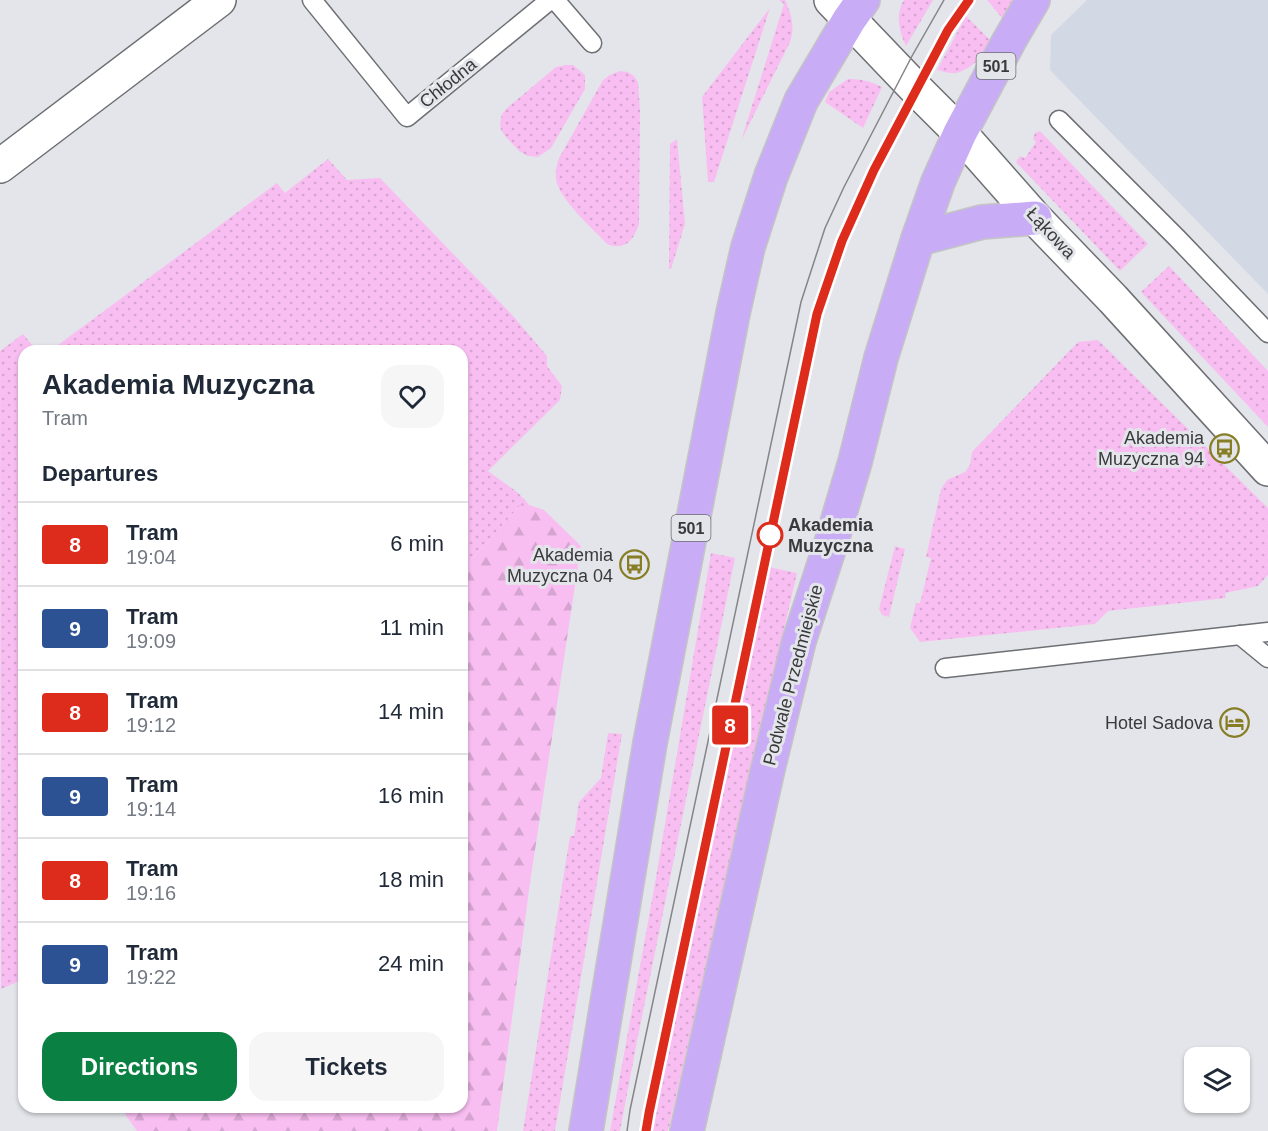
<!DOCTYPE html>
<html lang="en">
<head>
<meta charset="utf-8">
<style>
  :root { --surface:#fff; --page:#f6f6f7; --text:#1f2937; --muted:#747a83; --line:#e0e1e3; --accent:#0b8043 }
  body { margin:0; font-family:Helvetica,sans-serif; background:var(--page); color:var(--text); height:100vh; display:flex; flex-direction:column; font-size:22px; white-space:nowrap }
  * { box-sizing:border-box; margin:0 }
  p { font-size:20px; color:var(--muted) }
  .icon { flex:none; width:33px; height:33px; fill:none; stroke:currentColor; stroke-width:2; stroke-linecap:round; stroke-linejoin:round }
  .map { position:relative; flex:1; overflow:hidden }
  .sheet { position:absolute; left:18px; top:345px; width:450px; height:768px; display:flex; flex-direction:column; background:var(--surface); border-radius:18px; box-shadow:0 2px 4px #0004 }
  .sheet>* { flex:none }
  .badge { padding:0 12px; border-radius:4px; font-size:21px; line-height:39px }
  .controls { position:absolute; left:1184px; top:1047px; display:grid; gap:12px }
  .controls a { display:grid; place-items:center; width:66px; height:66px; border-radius:12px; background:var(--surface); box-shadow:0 2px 4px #0004; font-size:30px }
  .map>.badge { position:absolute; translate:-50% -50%; box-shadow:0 0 0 3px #fff }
  h2 { padding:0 24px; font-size:22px; line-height:54px }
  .round { display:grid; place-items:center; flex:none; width:63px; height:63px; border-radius:18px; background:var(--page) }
  .summary { display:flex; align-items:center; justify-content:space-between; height:102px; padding:0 24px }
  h1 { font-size:28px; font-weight:600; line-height:45px }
  .primary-button { display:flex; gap:12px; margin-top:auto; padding:12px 24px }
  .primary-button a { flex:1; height:69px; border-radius:18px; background:var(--accent); color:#fff; font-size:24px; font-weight:600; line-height:69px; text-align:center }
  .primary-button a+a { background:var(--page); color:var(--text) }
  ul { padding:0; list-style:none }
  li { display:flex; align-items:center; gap:18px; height:84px; padding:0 24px; border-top:2px solid var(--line) }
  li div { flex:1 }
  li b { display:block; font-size:22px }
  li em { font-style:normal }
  li .badge { min-width:66px; font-weight:700; text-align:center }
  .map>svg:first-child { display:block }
  .built { fill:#d3d9e4 }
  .grass { fill:url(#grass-dots) }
  .forest { fill:url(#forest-firs) }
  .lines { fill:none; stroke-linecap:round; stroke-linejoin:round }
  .service-casing { stroke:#6d6f73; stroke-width:21 }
  .minor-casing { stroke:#6d6f73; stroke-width:36 }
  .tertiary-casing { stroke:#6d6f73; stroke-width:36 }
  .primary-casing { stroke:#c4c4c4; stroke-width:36 }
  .service { stroke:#fff; stroke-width:18 }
  .minor { stroke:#fff; stroke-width:33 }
  .tertiary { stroke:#fff; stroke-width:33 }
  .primary { stroke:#c8adf6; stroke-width:33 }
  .tram { stroke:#848588; stroke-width:1.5 }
  .line-casing { stroke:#fff; stroke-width:14 }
  .line { stroke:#dd2b1c; stroke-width:9 }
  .stop-dot { fill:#fff; stroke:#dd2b1c; stroke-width:3 }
  .labels { text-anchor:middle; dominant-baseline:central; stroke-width:6; stroke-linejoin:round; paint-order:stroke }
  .shield { fill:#e3e5ea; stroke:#6c6d70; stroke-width:1.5 }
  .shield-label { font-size:16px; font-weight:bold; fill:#393a3b }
  .street-label { font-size:18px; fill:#393a3b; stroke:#e3e5ea }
  .poi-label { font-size:18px; fill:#393a3b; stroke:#e3e5ea; text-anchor:end }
  .stop-label { font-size:18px; font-weight:bold; fill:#393a3b; stroke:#e3e5ea; text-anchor:start }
</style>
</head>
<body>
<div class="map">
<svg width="1268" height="1131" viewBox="0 0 1268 1131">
  <defs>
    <pattern id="grass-dots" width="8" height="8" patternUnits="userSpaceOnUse" patternTransform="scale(1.5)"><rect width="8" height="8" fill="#f9bef1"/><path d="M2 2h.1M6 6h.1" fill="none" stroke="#d6a4d0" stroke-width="1.8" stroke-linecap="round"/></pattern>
    <pattern id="forest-firs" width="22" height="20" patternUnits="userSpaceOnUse" patternTransform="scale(1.5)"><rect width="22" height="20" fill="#f9bef1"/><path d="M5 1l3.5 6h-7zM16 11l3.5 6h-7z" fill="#d6a4d0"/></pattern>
  </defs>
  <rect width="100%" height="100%" fill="#e3e5ea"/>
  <!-- built -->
  <path class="built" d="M 1087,0 L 1268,0 L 1268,294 L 1050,70 L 1051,35 Z"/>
  <!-- grass -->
  <g class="grass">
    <path d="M 779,0 L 785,0 L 786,2 C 792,17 795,26 790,42 L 741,141 L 784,4 Z"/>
    <path d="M 904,0 L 933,0 L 906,46 C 899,32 895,14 904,0 Z"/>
    <path d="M 987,0 L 1013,0 L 1003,19 Z"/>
    <path d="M 770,8 L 714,182 L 708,182 L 702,97 Z"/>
    <path d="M 966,16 L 991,41 C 983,55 973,69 956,73 C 950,74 942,71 937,70 Z"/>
    <path d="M 566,65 L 573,65 L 585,75 L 585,89 L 551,148 L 538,157 L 528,156 L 519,151 L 505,136 L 501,130 L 500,124 L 502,114 L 507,108 L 556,67 Z"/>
    <path d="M 620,71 L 628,72 L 634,76 L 638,82 L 640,111 L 639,224 C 634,240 625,251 607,244 C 593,229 565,204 558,186 C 554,177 556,167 559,158 L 603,80 L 610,75 Z"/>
    <path d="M 848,79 C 861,79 870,81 882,87 L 863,128 L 825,102 L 829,92 Z"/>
    <path d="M 1040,131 L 1148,244 L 1120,271 L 1016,162 L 1020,156 L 1025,158 L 1036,142 L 1033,139 L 1035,133 Z"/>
    <path d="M 677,139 L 685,224 L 671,269 L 669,269 L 670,144 Z"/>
    <path d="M 328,159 L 347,180 L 380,178 L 514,317 L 547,356 L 547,366 L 562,386 L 560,400 L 488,471 L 517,492 L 525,500 L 462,570 L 462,351 L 50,351 L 277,183 L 285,193 Z"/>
    <path d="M 1169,266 L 1268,371 L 1268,427 L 1141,292 Z"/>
    <path d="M 23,334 L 37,351 L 24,351 L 24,979 L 1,989 L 0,351 Z"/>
    <path d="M 1098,340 L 1268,508 L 1268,575 L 1258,586 L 1225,593 L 1226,598 L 1108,611 L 1095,624 L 920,642 L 910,628 L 916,603 L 920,603 L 931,558 L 926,557 L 941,489 L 947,480 L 965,472 L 970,465 L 972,452 L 1078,342 Z"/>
    <path d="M 895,546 L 905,549 L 889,617 L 882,615 L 879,609 Z"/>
    <path d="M 711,553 L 735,558 L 637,1041 L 620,1131 L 610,1131 L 654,889 Z"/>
    <path d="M 768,567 L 797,573 L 668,1131 L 653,1131 L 698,904 Z"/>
    <path d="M 608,733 L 622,734 L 555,1131 L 523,1131 L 570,836 L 574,836 L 579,802 L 601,778 Z"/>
  </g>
  <!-- forest -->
  <path class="forest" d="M 525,500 L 529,505 L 544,510 L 581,546 L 530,883 L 497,1131 L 137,1131 L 120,1107 L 462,1107 L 462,570 Z"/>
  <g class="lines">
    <defs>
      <g id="service">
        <path d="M 312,0 L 407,117 L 550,0"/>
        <path d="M 555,0 L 592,43"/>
        <path d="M 1059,120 L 1177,238 L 1268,333"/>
        <path d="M 1240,635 L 1268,658"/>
        <path d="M 945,668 L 1268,632"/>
      </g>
      <g id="minor">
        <path d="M 960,133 L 1035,218 L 1113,299 L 1268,469"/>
        <path d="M 0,166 L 219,0"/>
      </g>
      <path id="tertiary" d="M 831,0 L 917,90 L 960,133"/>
      <g id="primary">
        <path d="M 918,239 L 982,222 L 1035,218"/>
        <path d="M 586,1131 L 650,743 L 733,313 L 748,247 L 771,176 L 801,101 L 849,20 L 863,0"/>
        <path d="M 687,1131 L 767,773 L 799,641 L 832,540 L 855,462 L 881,358 L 918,239 L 938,182 L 960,133 L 1009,41 L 1033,0"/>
      </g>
    </defs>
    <!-- service casing -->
    <use href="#service" class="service-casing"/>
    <!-- minor casing -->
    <use href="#minor" class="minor-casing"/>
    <!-- tertiary casing -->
    <use href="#tertiary" class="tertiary-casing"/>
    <!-- primary casing -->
    <use href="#primary" class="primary-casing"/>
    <!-- service -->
    <use href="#service" class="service"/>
    <!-- minor -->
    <use href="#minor" class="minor"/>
    <!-- tertiary -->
    <use href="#tertiary" class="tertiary"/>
    <!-- primary -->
    <use href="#primary" class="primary"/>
    <!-- tram -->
    <g class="tram">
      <path d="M 627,1131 L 630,1110 L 801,302 L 825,228 L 844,187 L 912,56 L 944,0"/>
      <path d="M 646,1131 L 649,1113 L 817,314 L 829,274 L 842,241 L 874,170 L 948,30 L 969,0"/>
    </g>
  </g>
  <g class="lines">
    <defs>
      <path id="line" d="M 646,1131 L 649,1113 L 817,314 L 842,241 L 874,170 L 948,30 L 969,0"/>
    </defs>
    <!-- line casing -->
    <use href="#line" class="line-casing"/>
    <!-- line -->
    <use href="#line" class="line"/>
  </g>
  <!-- icons -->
  <defs>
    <symbol id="bus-ring" viewBox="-11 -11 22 22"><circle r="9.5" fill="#e3e5ea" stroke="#877d24" stroke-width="1.5"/><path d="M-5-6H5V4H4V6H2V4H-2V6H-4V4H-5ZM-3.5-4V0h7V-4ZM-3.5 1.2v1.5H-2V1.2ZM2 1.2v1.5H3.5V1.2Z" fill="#877d24"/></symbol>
    <symbol id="hotel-ring" viewBox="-11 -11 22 22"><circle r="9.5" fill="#e3e5ea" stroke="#877d24" stroke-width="1.5"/><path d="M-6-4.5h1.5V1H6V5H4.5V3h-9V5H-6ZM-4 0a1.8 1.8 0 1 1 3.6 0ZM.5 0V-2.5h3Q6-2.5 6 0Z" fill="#877d24"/></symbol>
  </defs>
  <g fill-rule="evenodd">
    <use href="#bus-ring" x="1208" y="432" width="33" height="33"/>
    <use href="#bus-ring" x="618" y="548" width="33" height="33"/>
    <use href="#hotel-ring" x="1218" y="706" width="33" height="33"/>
  </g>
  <!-- markers -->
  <circle class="stop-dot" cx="770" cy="535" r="12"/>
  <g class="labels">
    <!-- shield labels -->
    <g class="shield">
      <rect x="976.5" y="53" width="39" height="26" rx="4.5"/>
      <rect x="671.5" y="515" width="39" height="26" rx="4.5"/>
    </g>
    <g class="shield-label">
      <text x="996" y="66">501</text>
      <text x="691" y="528">501</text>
    </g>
    <!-- street labels -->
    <g class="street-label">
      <text transform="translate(448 83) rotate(-39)">Chłodna</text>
      <text transform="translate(1051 233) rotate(47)">Łąkowa</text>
      <text transform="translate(793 675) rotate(-75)">Podwale Przedmiejskie</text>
    </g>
    <!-- poi labels -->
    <g class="poi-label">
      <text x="1204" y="438">Akademia<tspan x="1204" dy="21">Muzyczna 94</tspan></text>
      <text x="613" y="555">Akademia<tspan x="613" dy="21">Muzyczna 04</tspan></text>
      <text x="1213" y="723">Hotel Sadova</text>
    </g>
    <!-- stop labels -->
    <g class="stop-label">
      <text x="788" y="525">Akademia<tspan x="788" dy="21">Muzyczna</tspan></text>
    </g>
  </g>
</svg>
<div class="controls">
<a><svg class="icon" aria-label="layers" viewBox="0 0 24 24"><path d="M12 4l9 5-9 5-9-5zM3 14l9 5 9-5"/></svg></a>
</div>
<b class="badge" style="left:730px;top:725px;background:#dd2b1c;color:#fff">8</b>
<section class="sheet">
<div class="summary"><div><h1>Akademia Muzyczna</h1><p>Tram</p></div><a class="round"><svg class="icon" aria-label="heart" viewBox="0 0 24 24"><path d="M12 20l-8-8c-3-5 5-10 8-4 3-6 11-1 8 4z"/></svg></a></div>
<h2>Departures</h2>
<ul>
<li><span class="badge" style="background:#dd2b1c;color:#fff">8</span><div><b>Tram</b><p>19:04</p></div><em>6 min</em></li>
<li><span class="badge" style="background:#2c5294;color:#fff">9</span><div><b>Tram</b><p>19:09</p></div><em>11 min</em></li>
<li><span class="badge" style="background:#dd2b1c;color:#fff">8</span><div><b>Tram</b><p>19:12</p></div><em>14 min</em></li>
<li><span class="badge" style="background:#2c5294;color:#fff">9</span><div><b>Tram</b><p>19:14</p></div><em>16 min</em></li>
<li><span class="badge" style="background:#dd2b1c;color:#fff">8</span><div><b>Tram</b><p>19:16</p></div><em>18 min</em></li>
<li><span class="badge" style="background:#2c5294;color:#fff">9</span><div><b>Tram</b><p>19:22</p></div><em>24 min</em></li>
</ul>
<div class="primary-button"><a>Directions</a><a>Tickets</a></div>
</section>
</div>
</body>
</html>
